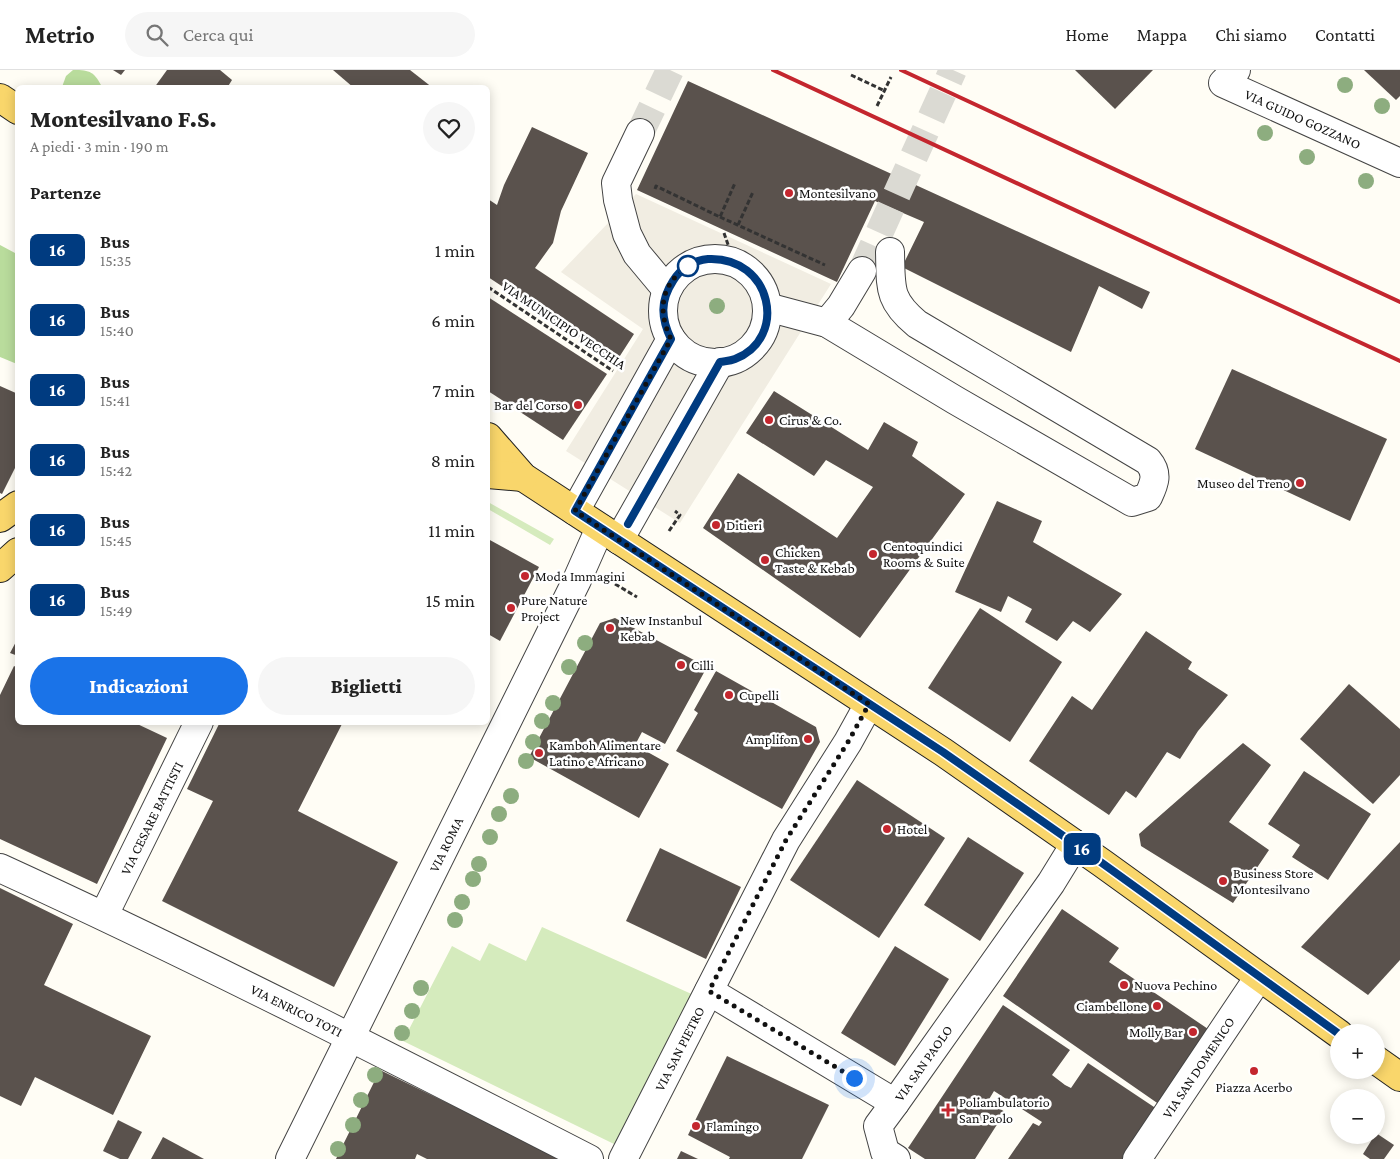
<!DOCTYPE html>
<html lang="it">
<head>
<meta charset="utf-8">
<style>
  :root { --surface:#fff; --page:#f6f6f6; --text:#222; --muted:#767676; --line:#e0e0e0; --accent:#1a73e8 }
  body { margin:0; font-family:"Crimson Pro",serif; background:var(--page); color:var(--text); height:100vh; display:flex; flex-direction:column; font-size:19px; white-space:nowrap }
  * { box-sizing:border-box; margin:0 }
  p { font-size:16px; color:var(--muted) }
  .icon { flex:none; width:28px; height:28px; fill:none; stroke:currentColor; stroke-width:2; stroke-linecap:round; stroke-linejoin:round }
  .map { position:relative; flex:1; overflow:hidden }
  .drawer { position:absolute; left:15px; top:15px; width:475px; height:640px; display:flex; flex-direction:column; background:var(--surface); border-radius:8px; box-shadow:0 2px 12px #0003 }
  .drawer>* { flex:none }
  .badge { padding:0 10px; border-radius:8px; font-size:18px; line-height:32px }
  .controls { position:absolute; left:1330px; top:954px; display:grid; gap:10px }
  .controls a { display:grid; place-items:center; width:55px; height:55px; border-radius:50%; background:var(--surface); box-shadow:0 2px 12px #0003; font-size:25px }
  .you { position:absolute; width:25px; height:25px; margin:-12px; border:4px solid #fff; border-radius:50%; background:#1a73e8; box-shadow:0 0 0 8px #1a73e833 }
  .map>.badge { position:absolute; translate:-50% -50%; box-shadow:0 0 0 2px #fff }
  h2 { padding:0 15px; font-size:19px; line-height:45px }
  .round { display:grid; place-items:center; flex:none; width:52px; height:52px; border-radius:26px; background:var(--page) }
  .head { display:flex; align-items:center; justify-content:space-between; height:85px; padding:0 15px }
  h1 { font-size:24px; font-weight:800; line-height:38px }
  .action { display:flex; gap:10px; margin-top:auto; padding:10px 15px }
  .action a { flex:1; height:58px; border-radius:30px; background:var(--accent); color:#fff; font-size:20px; font-weight:800; line-height:58px; text-align:center }
  .action a+a { background:var(--page); color:var(--text) }
  ul { padding:0; list-style:none }
  li { display:flex; align-items:center; gap:15px; height:70px; padding:0 15px }
  li div { flex:1 }
  li b { display:block; font-size:19px }
  li em { font-style:normal }
  li .badge { min-width:55px; font-weight:700; text-align:center }
  header { display:flex; align-items:center; gap:30px; box-sizing:border-box; height:70px; padding:0 25px; background:var(--surface); border-bottom:1px solid var(--line) }
  header strong { font-size:24px }
  nav { display:flex; gap:28px; margin-inline-start:auto; font-size:18px }
  .search { width:350px; height:45px; background:var(--page); display:flex; align-items:center; gap:12px; box-sizing:border-box; padding:0 18px; border-radius:28px; color:var(--muted); font-size:19px }
  .map>svg:first-child { display:block }
  .green { fill:#d5ebbd }
  .forest { fill:#b9dc9c }
  .plaza { fill:#f1ede2 }
  .building { fill:#5a524d }
  .lines { fill:none; stroke-linecap:round; stroke-linejoin:round }
  .minor-tunnel { stroke:#dbdad3; stroke-width:28; stroke-dasharray:28 14; stroke-linecap:butt }
  .minor-casing { stroke:#444; stroke-width:30 }
  .major-casing { stroke:#222; stroke-width:30 }
  .path { stroke:#333; stroke-width:3; stroke-dasharray:5 2.5; stroke-linecap:butt }
  .minor { stroke:#fff; stroke-width:28 }
  .major { stroke:#f9d66b; stroke-width:28 }
  .rail { stroke:#c4262e; stroke-width:4 }
  .tree { fill:#8dad7f }
  .line-casing { stroke:#fff; stroke-width:11 }
  .line { stroke:#003b80; stroke-width:8 }
  .walk { stroke:#111; stroke-width:5; stroke-dasharray:0 9 }
  .poi-dot { fill:#c4262e; stroke:#fff; stroke-width:2 }
  .stop-dot { fill:#fff; stroke:#003b80; stroke-width:2.5 }
  .labels { text-anchor:middle; dominant-baseline:central; stroke-width:5; stroke-linejoin:round; paint-order:stroke }
  .street-label { font-size:14px; fill:#111; stroke:#fff }
  .poi-label { font-size:14px; fill:#111; stroke:#fff; text-anchor:start }
</style>
</head>
<body>
<header>
<strong>Metrio</strong>
<div class="search"><svg class="icon" aria-label="search" viewBox="0 0 24 24"><circle cx="10" cy="10" r="6"/><path d="M15 15l6 6"/></svg>Cerca qui</div>
<nav><a>Home</a><a>Mappa</a><a>Chi siamo</a><a>Contatti</a></nav>
</header>
<div class="map">
<svg width="1400" height="1089" viewBox="0 0 1400 1089">
  <rect width="100%" height="100%" fill="#fffdf5"/>
  <!-- green -->
  <g class="green">
    <path d="M 488,432 L 554,469 L 550,475 L 488,439 Z"/>
    <path d="M 542,857 L 696,926 L 614,1074 L 403,971 L 452,876 L 480,891 L 489,873 L 526,891 Z"/>
  </g>
  <!-- forest -->
  <g class="forest">
    <path d="M 73,0 C 91,0 94,2 102,17 L 62,17 L 66,6 Z"/>
    <path d="M 0,175 L 15,183 L 17,188 L 17,294 L 0,287 Z"/>
  </g>
  <!-- plaza -->
  <path class="plaza" d="M 636,124 L 831,214 L 680,453 L 566,381 L 643,259 L 561,202 Z"/>
  <!-- building -->
  <g class="building">
    <path d="M 113,0 L 125,0 L 121,5 Z"/>
    <path d="M 167,0 L 220,0 L 232,10 L 227,18 L 154,18 Z"/>
    <path d="M 333,0 L 410,0 L 433,18 L 354,18 Z"/>
    <path d="M 1075,0 L 1153,0 L 1115,39 Z"/>
    <path d="M 1364,0 L 1400,0 L 1400,26 L 1396,30 Z"/>
    <path d="M 688,11 L 1150,222 L 1142,239 L 1099,216 L 1071,282 L 902,197 L 924,152 L 875,131 L 837,212 L 637,120 Z"/>
    <path d="M 532,57 L 588,83 L 561,141 L 553,173 L 535,198 L 634,264 L 616,292 L 488,207 L 488,129 L 497,135 L 504,115 Z"/>
    <path d="M 488,227 L 607,304 L 563,370 L 488,321 Z"/>
    <path d="M 1232,299 L 1387,369 L 1350,451 L 1195,379 Z"/>
    <path d="M 0,316 L 18,324 L 18,392 L 2,424 L 0,423 Z"/>
    <path d="M 774,321 L 868,380 L 884,352 L 918,372 L 912,386 L 965,424 L 860,568 L 703,458 L 738,403 L 837,468 L 873,417 L 826,390 L 814,406 L 746,363 Z"/>
    <path d="M 997,431 L 1042,451 L 1033,472 L 1122,524 L 1090,562 L 1073,551 L 1057,571 L 1025,552 L 1032,539 L 1008,526 L 1001,542 L 955,522 Z"/>
    <path d="M 488,469 L 539,497 L 500,571 L 488,564 Z"/>
    <path d="M 980,538 L 1062,592 L 1010,672 L 928,618 Z"/>
    <path d="M 615,548 L 707,597 L 665,674 L 642,662 L 635,675 L 669,694 L 639,748 L 529,687 L 600,553 Z"/>
    <path d="M 1146,561 L 1192,592 L 1188,599 L 1228,625 L 1198,661 L 1180,689 L 1167,682 L 1136,728 L 1126,721 L 1109,745 L 1029,691 L 1072,626 L 1092,640 Z"/>
    <path d="M 18,568 L 18,586 L 10,583 Z"/>
    <path d="M 14,596 L 18,598 L 18,652 L 133,652 L 167,668 L 97,814 L 0,769 L 0,625 Z"/>
    <path d="M 716,601 L 816,657 L 820,672 L 782,739 L 676,681 L 698,643 L 694,640 Z"/>
    <path d="M 1349,614 L 1400,659 L 1400,705 L 1373,734 L 1300,669 Z"/>
    <path d="M 220,652 L 343,652 L 298,741 L 398,792 L 334,917 L 162,831 L 213,731 L 187,719 Z"/>
    <path d="M 1243,673 L 1271,695 L 1229,752 L 1269,780 L 1233,833 L 1141,776 L 1139,764 Z"/>
    <path d="M 1304,701 L 1371,744 L 1328,810 L 1292,787 L 1300,775 L 1268,754 Z"/>
    <path d="M 857,710 L 945,768 L 879,868 L 790,810 Z"/>
    <path d="M 968,767 L 1024,803 L 980,871 L 924,835 Z"/>
    <path d="M 1400,772 L 1400,890 L 1368,925 L 1301,877 Z"/>
    <path d="M 660,778 L 741,817 L 706,889 L 626,851 Z"/>
    <path d="M 0,818 L 73,854 L 44,915 L 151,966 L 113,1045 L 35,1007 L 21,1036 L 0,1026 Z"/>
    <path d="M 1062,839 L 1119,878 L 1109,892 L 1214,963 L 1163,1037 L 1003,926 Z"/>
    <path d="M 895,876 L 949,909 L 895,996 L 841,963 Z"/>
    <path d="M 1003,935 L 1070,980 L 1052,1005 L 1065,1015 L 1071,1018 L 1088,993 L 1160,1041 L 1129,1089 L 1008,1089 L 1033,1053 L 1039,1056 L 1042,1052 L 994,1021 L 988,1031 L 1005,1042 L 975,1089 L 925,1089 L 908,1078 Z"/>
    <path d="M 727,986 L 829,1035 L 802,1089 L 729,1089 L 730,1087 L 688,1065 Z"/>
    <path d="M 380,1000 L 562,1089 L 427,1089 L 417,1084 L 415,1089 L 336,1089 Z"/>
    <path d="M 118,1050 L 142,1062 L 128,1089 L 120,1089 L 103,1081 Z"/>
    <path d="M 1376,1063 L 1394,1075 L 1384,1089 L 1370,1089 L 1363,1084 Z"/>
    <path d="M 163,1067 L 204,1089 L 151,1089 Z"/>
    <path d="M 681,1081 L 698,1089 L 677,1089 Z"/>
  </g>
  <g class="lines">
    <!-- minor-tunnel -->
    <g class="minor-tunnel">
      <path d="M 640,63 L 670,0"/>
      <path d="M 862,201 L 953,0"/>
    </g>
    <defs>
      <g id="minor">
        <path id="s1" d="M 1236,0 L 1223,13 L 1400,93"/>
        <path d="M 640,63 L 616,113 L 618,130 L 627,164 L 637,184 L 667,220"/>
        <circle cx="715" cy="241" r="52"/>
        <path d="M 767,237 L 827,253 L 955,330 L 1132,432 L 1148,427 C 1154,414 1159,404 1148,391 L 917,254 C 888,230 891,218 890,182"/>
        <path d="M 827,253 L 841,236 L 862,201"/>
        <path d="M 575,441 L 671,269"/>
        <path d="M 619,470 L 720,292"/>
        <path id="s2" d="M 0,798 C 199,889 394,989 589,1089"/>
        <path id="s3" d="M 104,845 L 199,652"/>
        <path id="s4" d="M 709,921 L 895,1033 L 1051,813 L 1075,774"/>
        <path d="M 895,1033 L 878,1056 L 885,1082 L 896,1089"/>
        <path id="s5" d="M 290,1089 L 577,510 L 600,458"/>
        <path id="s6" d="M 623,1089 L 786,770 L 848,672 L 869,634"/>
        <path id="s7" d="M 1137,1089 L 1259,907"/>
      </g>
      <g id="major">
        <path d="M 0,28 L 18,40"/>
        <path d="M 488,367 L 523,407 L 943,682 L 1102,793 L 1339,964"/>
        <path d="M 488,404 L 523,407"/>
        <path d="M 0,448 L 18,435"/>
        <path d="M 0,498 L 18,482"/>
        <path d="M 1376,990 L 1400,1007"/>
      </g>
    </defs>
    <!-- minor casing -->
    <use href="#minor" class="minor-casing"/>
    <!-- major casing -->
    <use href="#major" class="major-casing"/>
    <!-- path -->
    <g class="path">
      <path d="M 851,5 L 885,21"/>
      <path d="M 877,36 L 891,7"/>
      <path d="M 655,119 L 656,116 L 720,147 L 735,113"/>
      <path d="M 720,147 L 825,195"/>
      <path d="M 738,155 L 753,122"/>
      <path d="M 724,163 L 734,192"/>
      <path d="M 488,217 L 613,301"/>
      <path d="M 669,461 L 680,445 L 675,441"/>
      <path d="M 615,514 L 637,527"/>
    </g>
    <!-- minor -->
    <use href="#minor" class="minor"/>
    <!-- major -->
    <use href="#major" class="major"/>
    <!-- rail -->
    <g class="rail">
      <path d="M 773,0 L 1400,291"/>
      <path d="M 901,0 L 1400,232"/>
    </g>
  </g>
  <!-- trees -->
  <g class="tree">
    <circle cx="1345" cy="15" r="8"/>
    <circle cx="1382" cy="36" r="8"/>
    <circle cx="1265" cy="63" r="8"/>
    <circle cx="1307" cy="87" r="8"/>
    <circle cx="1366" cy="111" r="8"/>
    <circle cx="717" cy="236" r="8"/>
    <circle cx="585" cy="573" r="8"/>
    <circle cx="569" cy="597" r="8"/>
    <circle cx="553" cy="633" r="8"/>
    <circle cx="542" cy="651" r="8"/>
    <circle cx="533" cy="672" r="8"/>
    <circle cx="526" cy="691" r="8"/>
    <circle cx="511" cy="726" r="8"/>
    <circle cx="499" cy="744" r="8"/>
    <circle cx="490" cy="767" r="8"/>
    <circle cx="479" cy="794" r="8"/>
    <circle cx="473" cy="809" r="8"/>
    <circle cx="462" cy="832" r="8"/>
    <circle cx="455" cy="850" r="8"/>
    <circle cx="421" cy="918" r="8"/>
    <circle cx="412" cy="941" r="8"/>
    <circle cx="402" cy="963" r="8"/>
    <circle cx="375" cy="1005" r="8"/>
    <circle cx="361" cy="1030" r="8"/>
    <circle cx="353" cy="1055" r="8"/>
    <circle cx="338" cy="1079" r="8"/>
  </g>
  <g class="lines">
    <defs>
      <path id="line" d="M 628,454 L 720,292 C 725,291 730,291 735,289 C 789,268 772,186 708,189 C 694,190 680,199 673,211 C 660,231 661,248 671,269 L 575,441 L 943,682 L 1102,793 L 1339,964"/>
    </defs>
    <!-- line casing -->
    <use href="#line" class="line-casing"/>
    <!-- line -->
    <use href="#line" class="line"/>
    <!-- walk -->
    <path class="walk" d="M 688,196 C 661,214 657,240 671,269 L 575,441 L 869,634 L 848,672 L 786,770 L 709,921 L 854,1008"/>
  </g>
  <!-- markers -->
  <g class="poi-dot">
    <circle cx="789" cy="123" r="5"/>
    <circle cx="578" cy="335" r="5"/>
    <circle cx="769" cy="350" r="5"/>
    <circle cx="1300" cy="413" r="5"/>
    <circle cx="716" cy="455" r="5"/>
    <circle cx="873" cy="484" r="5"/>
    <circle cx="765" cy="490" r="5"/>
    <circle cx="525" cy="506" r="5"/>
    <circle cx="511" cy="538" r="5"/>
    <circle cx="610" cy="558" r="5"/>
    <circle cx="681" cy="595" r="5"/>
    <circle cx="729" cy="625" r="5"/>
    <circle cx="808" cy="669" r="5"/>
    <circle cx="539" cy="683" r="5"/>
    <circle cx="887" cy="759" r="5"/>
    <circle cx="1223" cy="811" r="5"/>
    <circle cx="1124" cy="915" r="5"/>
    <circle cx="1157" cy="936" r="5"/>
    <circle cx="1193" cy="962" r="5"/>
    <circle cx="1254" cy="1001" r="5"/>
    <path d="M945.5 1032.5h5v5h5v5h-5v5h-5v-5h-5v-5h5z"/>
    <circle cx="696" cy="1056" r="5"/>
  </g>
  <circle class="stop-dot" cx="688" cy="196" r="10"/>
  <g class="labels">
    <!-- street labels -->
    <g class="street-label">
      <text stroke="none"><textPath href="#s1" startOffset="106">VIA GUIDO GOZZANO</textPath></text>
      <text transform="translate(564 255) rotate(34)">VIA MUNICIPIO VECCHIA</text>
      <text stroke="none"><textPath href="#s3" startOffset="108">VIA CESARE BATTISTI</textPath></text>
      <text stroke="none"><textPath href="#s5" startOffset="351">VIA ROMA</textPath></text>
      <text stroke="none"><textPath href="#s2" startOffset="329">VIA ENRICO TOTI</textPath></text>
      <text stroke="none"><textPath href="#s6" startOffset="124">VIA SAN PIETRO</textPath></text>
      <text stroke="none"><textPath href="#s4" startOffset="266">VIA SAN PAOLO</textPath></text>
      <text stroke="none"><textPath href="#s7" startOffset="110">VIA SAN DOMENICO</textPath></text>
    </g>
    <!-- poi labels -->
    <g class="poi-label">
      <text x="799" y="123">Montesilvano</text>
      <text x="568" y="335" text-anchor="end">Bar del Corso</text>
      <text x="779" y="350">Cirus &amp; Co.</text>
      <text x="1290" y="413" text-anchor="end">Museo del Treno</text>
      <text x="726" y="455">Ditieri</text>
      <text x="883" y="476">Centoquindici<tspan x="883" dy="16">Rooms &amp; Suite</tspan></text>
      <text x="775" y="482">Chicken<tspan x="775" dy="16">Taste &amp; Kebab</tspan></text>
      <text x="535" y="506">Moda Immagini</text>
      <text x="521" y="530">Pure Nature<tspan x="521" dy="16">Project</tspan></text>
      <text x="620" y="550">New Instanbul<tspan x="620" dy="16">Kebab</tspan></text>
      <text x="691" y="595">Cilli</text>
      <text x="739" y="625">Cupelli</text>
      <text x="798" y="669" text-anchor="end">Amplifon</text>
      <text x="549" y="675">Kamboh Alimentare<tspan x="549" dy="16">Latino e Africano</tspan></text>
      <text x="897" y="759">Hotel</text>
      <text x="1233" y="803">Business Store<tspan x="1233" dy="16">Montesilvano</tspan></text>
      <text x="1134" y="915">Nuova Pechino</text>
      <text x="1147" y="936" text-anchor="end">Ciambellone</text>
      <text x="1183" y="962" text-anchor="end">Molly Bar</text>
      <text x="1254" y="1017" text-anchor="middle">Piazza Acerbo</text>
      <text x="959" y="1032">Poliambulatorio<tspan x="959" dy="16">San Paolo</tspan></text>
      <text x="706" y="1056">Flamingo</text>
    </g>
  </g>
</svg>
<div class="controls">
<a>+</a>
<a>−</a>
</div>
<div class="you" style="left:854px;top:1008px"></div>
<b class="badge" style="left:1082px;top:779px;background:#003b80;color:#fff">16</b>
<section class="drawer">
<div class="head"><div><h1>Montesilvano F.S.</h1><p>A piedi · 3 min · 190 m</p></div><a class="round"><svg class="icon" aria-label="heart" viewBox="0 0 24 24"><path d="M12 20l-8-8c-3-5 5-10 8-4 3-6 11-1 8 4z"/></svg></a></div>
<h2>Partenze</h2>
<ul>
<li><span class="badge" style="background:#003b80;color:#fff">16</span><div><b>Bus</b><p>15:35</p></div><em>1 min</em></li>
<li><span class="badge" style="background:#003b80;color:#fff">16</span><div><b>Bus</b><p>15:40</p></div><em>6 min</em></li>
<li><span class="badge" style="background:#003b80;color:#fff">16</span><div><b>Bus</b><p>15:41</p></div><em>7 min</em></li>
<li><span class="badge" style="background:#003b80;color:#fff">16</span><div><b>Bus</b><p>15:42</p></div><em>8 min</em></li>
<li><span class="badge" style="background:#003b80;color:#fff">16</span><div><b>Bus</b><p>15:45</p></div><em>11 min</em></li>
<li><span class="badge" style="background:#003b80;color:#fff">16</span><div><b>Bus</b><p>15:49</p></div><em>15 min</em></li>
</ul>
<div class="action"><a>Indicazioni</a><a>Biglietti</a></div>
</section>
</div>
</body>
</html>
